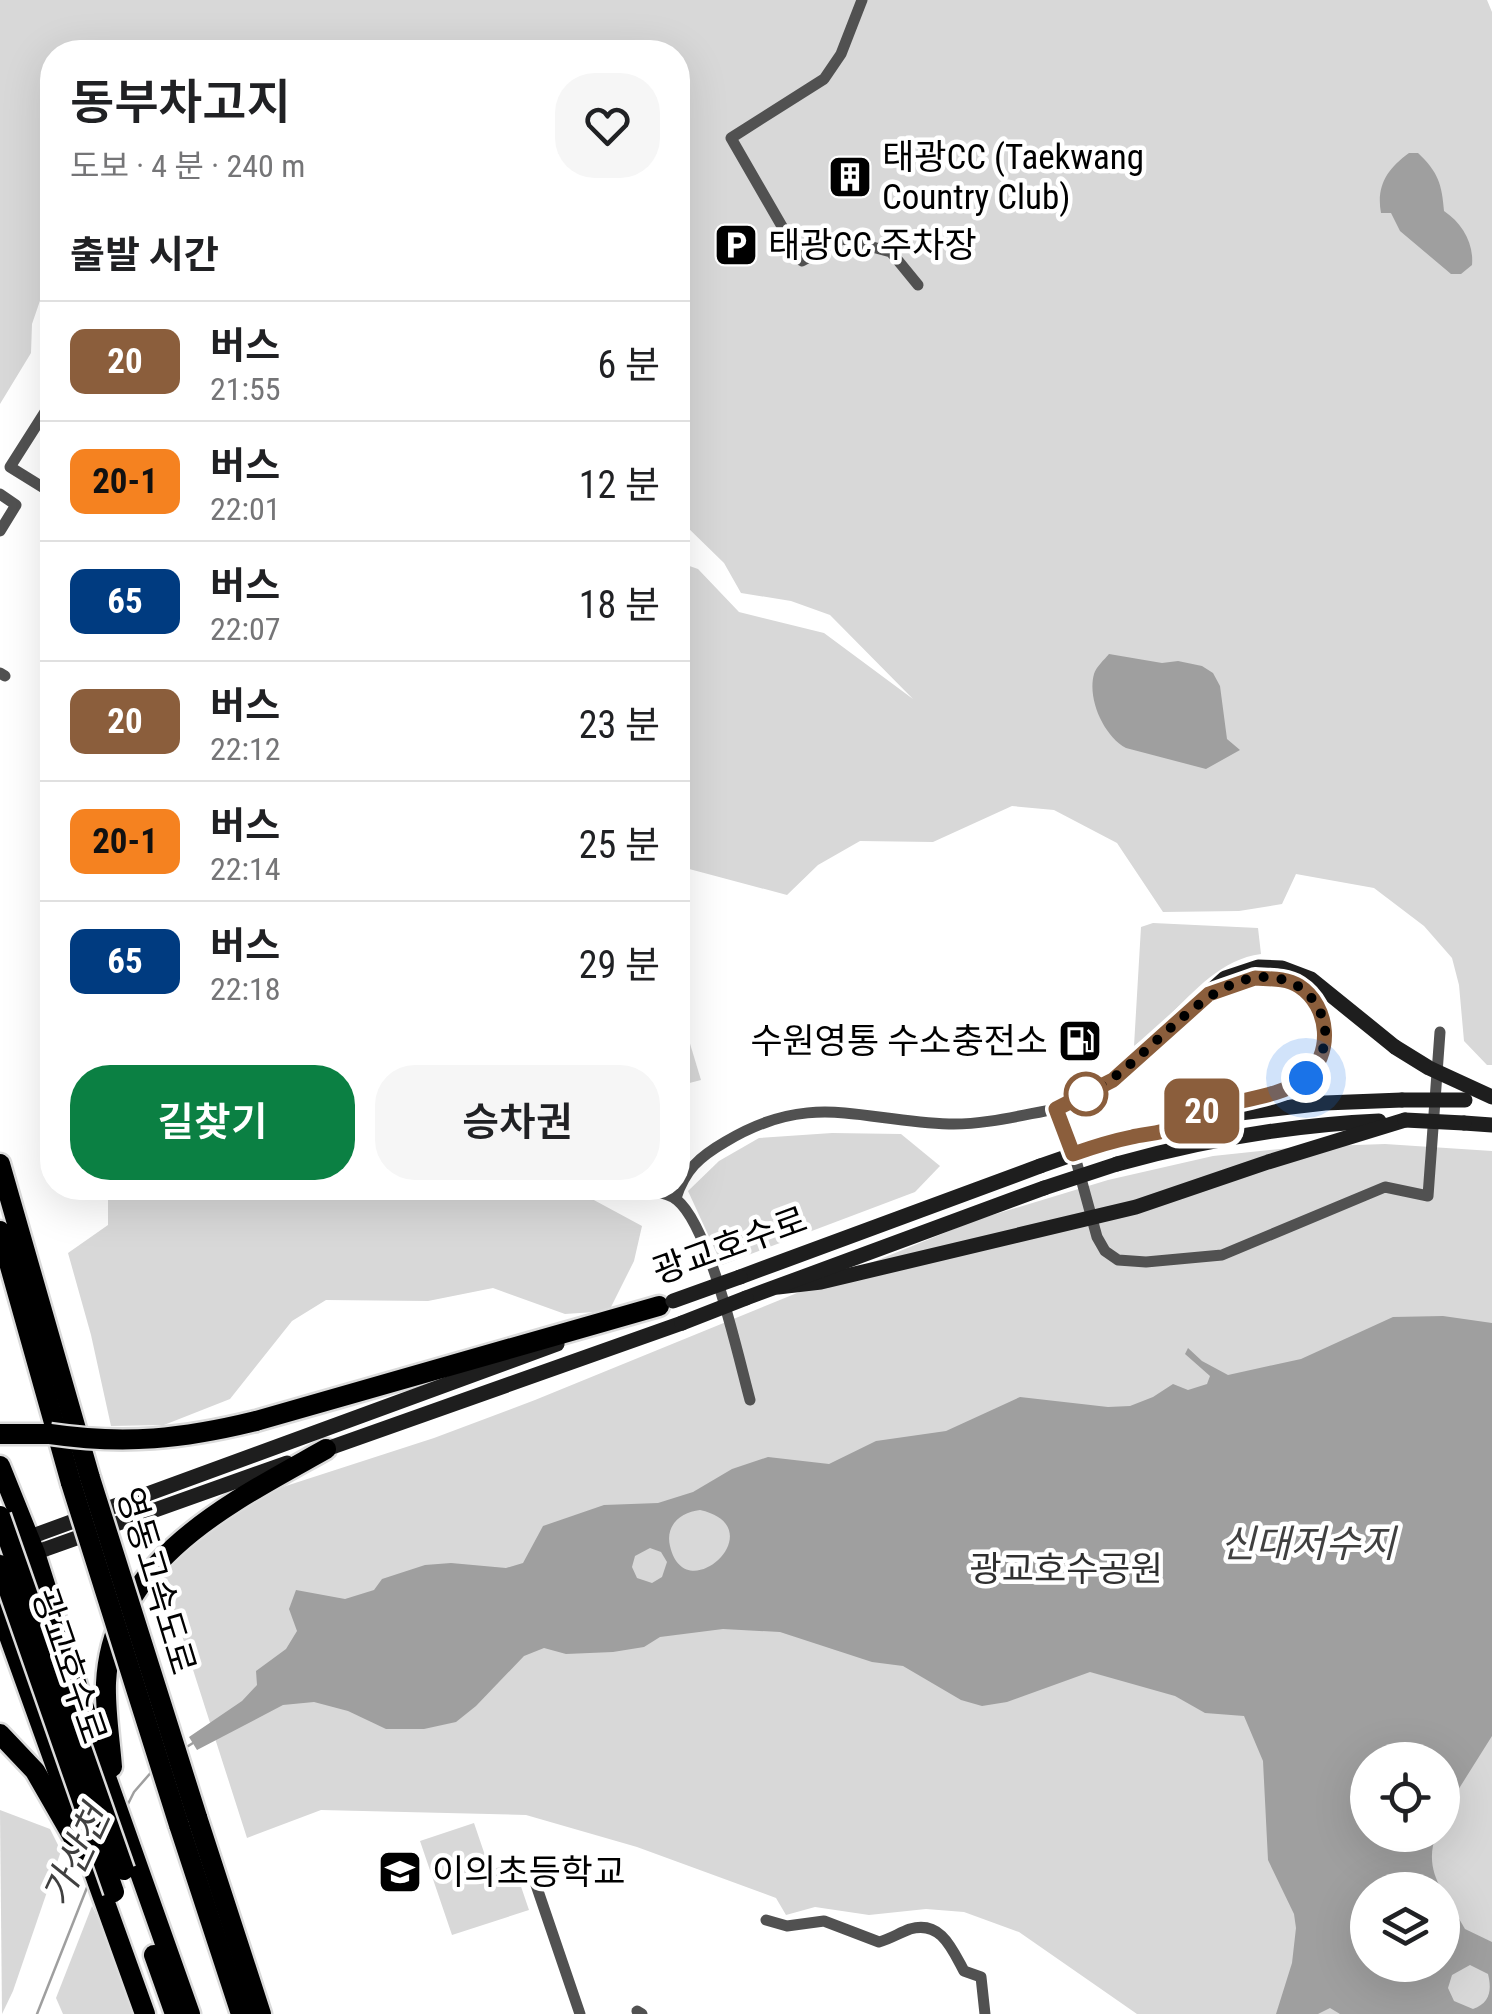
<!DOCTYPE html>
<html lang="ko">
<head>
<meta charset="utf-8">
<style>
  :root { --surface:#fff; --page:#f6f6f6; --text:#202124; --muted:#757577; --line:#e0e0e0; --accent:#0b8043 }
  body { margin:0; font-family:"Roboto Condensed","Noto Sans KR",sans-serif; background:var(--page); color:var(--text); height:100vh; display:flex; flex-direction:column; font-size:38px; white-space:nowrap }
  * { box-sizing:border-box; margin:0 }
  p { font-size:32px; color:var(--muted) }
  .icon { flex:none; width:55px; height:55px; fill:none; stroke:currentColor; stroke-width:2; stroke-linecap:round; stroke-linejoin:round }
  .map { position:relative; flex:1; overflow:hidden }
  .side { position:absolute; left:40px; top:40px; width:650px; height:1160px; display:flex; flex-direction:column; background:var(--surface); border-radius:40px; box-shadow:0 10px 40px #0002 }
  .side>* { flex:none }
  .badge { padding:0 20px; border-radius:15px; font-size:35px; line-height:65px }
  .tools { position:absolute; left:1350px; top:1742px; display:grid; gap:20px }
  .tools a { display:grid; place-items:center; width:110px; height:110px; border-radius:50%; background:var(--surface); box-shadow:0 10px 40px #0002; font-size:50px }
  .you { position:absolute; width:50px; height:50px; margin:-25px; border:8px solid #fff; border-radius:50%; background:#1a73e8; box-shadow:0 0 0 15px #1a73e833 }
  .map>.badge { position:absolute; translate:-50% -50%; box-shadow:0 0 0 5px #fff }
  h2 { padding:0 30px; font-size:38px; line-height:90px }
  .round { display:grid; place-items:center; flex:none; width:105px; height:105px; border-radius:40px; background:var(--page) }
  .headline { display:flex; align-items:center; justify-content:space-between; height:170px; padding:0 30px }
  h1 { font-size:48px; font-weight:600; line-height:75px }
  .action { display:flex; gap:20px; margin-top:auto; padding:20px 30px }
  .action a { flex:1; height:115px; border-radius:40px; background:var(--accent); color:#fff; font-size:40px; font-weight:600; line-height:115px; text-align:center }
  .action a+a { background:var(--page); color:var(--text) }
  ul { padding:0; list-style:none }
  li { display:flex; align-items:center; gap:30px; height:120px; padding:0 30px; border-top:2px solid var(--line) }
  li div { flex:1 }
  li b { display:block; font-size:38px }
  li em { font-style:normal }
  li .badge { min-width:110px; font-weight:700; text-align:center }
  .map>svg:first-child { display:block }
  .green { fill:#d8d8d8; fill-rule:evenodd }
  .water { fill:#9f9f9f; fill-rule:evenodd }
  .lines { fill:none; stroke-linecap:round; stroke-linejoin:round }
  .stream { stroke:#9f9f9f; stroke-width:2.5 }
  .trunk-casing { stroke:#dbdbdb; stroke-width:25 }
  .motorway-casing { stroke:#dbdbdb; stroke-width:25 }
  .minor { stroke:#515151; stroke-width:11 }
  .secondary { stroke:#1e1e1e; stroke-width:15 }
  .trunk { stroke:#000; stroke-width:20 }
  .motorway { stroke:#000; stroke-width:20 }
  .trunk-bridge-casing { stroke:#dbdbdb; stroke-width:25; stroke-linecap:butt }
  .motorway-bridge-casing { stroke:#dbdbdb; stroke-width:25; stroke-linecap:butt }
  .secondary-bridge { stroke:#1e1e1e; stroke-width:15 }
  .trunk-bridge { stroke:#000; stroke-width:20 }
  .motorway-bridge { stroke:#000; stroke-width:20 }
  .line-casing { stroke:#fff; stroke-width:22 }
  .line { stroke:#8b5e3c; stroke-width:15 }
  .walk { stroke:#000; stroke-width:10; stroke-dasharray:0 18 }
  .stop-dot { fill:#fff; stroke:#8b5e3c; stroke-width:5 }
  .labels { text-anchor:middle; dominant-baseline:central; stroke-width:9; stroke-linejoin:round; paint-order:stroke }
  .poi-label { font-size:35px; fill:#000; stroke:#fff; text-anchor:start }
  .street-label { font-size:35px; fill:#000; stroke:#fff }
  .park-label { font-size:35px; fill:#2f2f2f; stroke:#fff }
  .water-label { font-size:38px; font-style:italic; fill:#404040; stroke:#fff }
</style>
</head>
<body>
<div class="map">
<svg width="1492" height="2014" viewBox="0 0 1492 2014">
  <rect width="100%" height="100%" fill="#fff"/>
  <!-- green -->
  <g class="green">
    <path d="M 0,0 L 1487,0 L 1492,12 L 1492,1065 L 1487,1065 L 1464,1041 L 1459,985 L 1452,958 L 1424,926 L 1374,888 L 1296,874 L 1282,904 L 1239,911 L 1163,912 L 1117,843 L 1054,810 L 1012,806 L 933,842 L 860,841 L 818,865 L 787,895 L 678,866 L 678,562 L 698,569 L 739,612 L 824,633 L 913,699 L 830,615 L 791,601 L 741,593 L 724,563 L 684,524 L 678,528 L 678,52 L 52,52 L 52,289 L 44,289 L 32,324 L 31,353 L 0,404 Z"/>
    <path d="M 1153,923 L 1258,928 L 1261,954 C 1207,961 1177,1017 1134,1046 L 1141,927 Z"/>
    <path d="M 678,1021 L 688,1037 L 701,1080 L 678,1086 Z"/>
    <path d="M 832,1133 L 901,1134 L 940,1166 L 915,1192 L 722,1265 L 688,1191 L 719,1161 L 759,1138 Z"/>
    <path d="M 1385,1144 L 1492,1151 L 1492,2014 L 1137,2014 L 1019,1932 L 964,1912 L 926,1909 L 869,1915 L 815,1907 L 786,1915 L 776,1898 L 637,1847 L 526,1815 L 321,1810 L 247,1838 L 161,1570 L 192,1538 L 258,1495 L 434,1438 L 535,1400 L 976,1220 L 1108,1180 L 1213,1156 L 1299,1147 ZM 1368,1760 L 1442,1760 L 1442,1835 L 1368,1835 ZM 1368,1890 L 1442,1890 L 1442,1965 L 1368,1965 Z"/>
    <path d="M 108,1188 L 542,1188 L 592,1199 L 642,1226 L 634,1261 L 609,1311 L 565,1314 L 493,1288 L 428,1301 L 326,1300 L 292,1321 L 230,1399 L 164,1425 L 111,1426 L 91,1335 L 68,1253 L 108,1225 Z"/>
    <path d="M 0,1810 L 50,1829 L 61,1851 L 13,1991 L 2,2014 Z"/>
    <path d="M 474,1823 L 490,1870 L 513,1863 L 529,1910 L 452,1935 L 420,1841 Z"/>
    <path d="M 92,1906 L 130,1984 L 140,2014 L 63,2014 L 56,1998 Z"/>
  </g>
  <!-- water -->
  <g class="water">
    <path d="M 1409,153 L 1418,153 C 1438,172 1442,184 1444,211 C 1462,223 1474,243 1472,265 L 1461,274 L 1451,274 L 1400,231 L 1391,213 L 1381,213 C 1376,186 1387,169 1409,153 Z"/>
    <path d="M 1109,654 L 1162,663 L 1178,661 L 1202,666 L 1213,673 L 1220,686 L 1227,739 L 1240,750 L 1206,769 L 1126,748 C 1104,736 1087,699 1094,674 C 1096,667 1104,660 1109,654 Z"/>
    <path d="M 1443,1316 L 1492,1323 L 1492,1736 L 1443,1814 L 1442,1760 L 1368,1760 L 1368,1835 L 1436,1835 C 1429,1854 1431,1872 1442,1890 L 1368,1890 L 1368,1965 L 1442,1965 L 1443,1891 L 1465,1929 L 1492,1942 L 1492,2014 L 1340,2014 L 1330,2008 L 1318,2014 L 1276,2014 L 1292,1963 L 1296,1928 L 1294,1914 L 1268,1860 L 1263,1761 L 1244,1716 L 1205,1713 L 1175,1696 L 1090,1672 L 1007,1702 L 982,1706 L 961,1700 L 903,1666 L 872,1662 L 780,1632 L 723,1629 L 660,1637 L 644,1647 L 613,1652 L 566,1654 L 544,1648 L 524,1656 L 476,1706 L 456,1722 L 424,1729 L 386,1729 L 348,1711 L 314,1702 L 283,1705 L 197,1750 L 189,1737 L 242,1701 L 257,1685 L 256,1671 L 286,1649 L 297,1631 L 289,1609 L 296,1590 L 345,1599 L 374,1590 L 382,1579 L 425,1565 L 451,1563 L 506,1568 L 523,1563 L 543,1526 L 604,1505 L 658,1503 L 693,1492 L 732,1469 L 768,1457 L 829,1464 L 876,1441 L 946,1431 L 1020,1397 L 1108,1407 L 1130,1406 L 1153,1397 L 1173,1384 L 1188,1390 L 1207,1384 L 1210,1376 L 1185,1354 L 1188,1348 L 1202,1361 L 1228,1375 L 1301,1359 L 1393,1317 ZM 700,1510 C 776,1527 685,1612 670,1546 C 665,1525 681,1512 700,1510 ZM 650,1548 L 661,1552 L 667,1562 L 662,1577 L 652,1583 L 637,1578 L 632,1567 L 635,1556 ZM 1470,1965 L 1488,1974 C 1492,1990 1490,2003 1473,2009 L 1454,2001 L 1448,1988 L 1452,1975 Z"/>
  </g>
  <g class="lines">
    <!-- stream -->
    <g class="stream">
      <path d="M 185,1748 L 193,1743"/>
      <path d="M 127,1806 L 134,1792 L 154,1769"/>
      <path d="M 37,2014 L 88,1885"/>
    </g>
    <defs>
      <g id="trunk">
        <path d="M 256,1421 L 659,1306"/>
        <path d="M 0,1434 L 50,1434"/>
        <path d="M 0,1466 L 35,1553 L 106,1777 L 190,2014"/>
        <path d="M 0,1611 L 145,2014"/>
        <path d="M 0,1734 L 35,1771 L 73,1837"/>
        <path d="M 112,1767 C 110,1740 105,1711 106,1683 C 112,1559 232,1502 326,1449"/>
        <path d="M 154,1955 L 175,2014"/>
      </g>
      <g id="motorway">
        <path d="M 0,1164 L 90,1478"/>
        <path d="M 0,1231 L 71,1483"/>
        <path d="M 197,1817 L 261,2014"/>
        <path d="M 179,1825 L 241,2014"/>
      </g>
    </defs>
    <!-- trunk casing -->
    <use href="#trunk" class="trunk-casing"/>
    <!-- motorway casing -->
    <use href="#motorway" class="motorway-casing"/>
    <!-- minor -->
    <g class="minor">
      <path d="M 862,0 L 841,54 L 824,79 L 731,138 L 802,261 L 843,239 L 891,252 L 918,285"/>
      <path d="M 52,401 L 10,467 L 52,493"/>
      <path d="M 0,494 L 16,505 L 0,531"/>
      <path d="M 0,673 L 5,676"/>
      <path d="M 640,1188 C 651,1191 669,1193 677,1200 C 710,1227 738,1356 750,1400"/>
      <path d="M 676,1198 C 685,1170 699,1157 725,1142 C 811,1090 860,1121 949,1124 C 984,1125 1022,1115 1056,1109 L 1077,1164 L 1097,1237 L 1105,1251 L 1118,1260 L 1146,1262 L 1222,1255 L 1385,1187 L 1428,1196 L 1440,1032"/>
      <path d="M 534,1879 L 580,2014"/>
      <path d="M 766,1920 L 787,1926 L 824,1921 L 879,1942 C 890,1939 899,1933 910,1929 C 941,1920 952,1949 964,1971 L 981,1977 L 985,2014"/>
      <path d="M 637,2011 L 642,2014"/>
    </g>
    <!-- secondary -->
    <g class="secondary">
      <path d="M 1056,1109 L 1113,1079 L 1225,978 L 1258,967 L 1282,968 L 1311,979 L 1395,1047"/>
      <path d="M 1464,1123 L 1492,1125"/>
      <path d="M 1176,1127 L 1192,1114 L 1292,1085 C 1333,1063 1338,997 1288,981 C 1267,975 1246,980 1226,987"/>
      <path d="M 1109,1142 L 1240,1113 L 1325,1103 L 1402,1100"/>
      <path d="M 1117,1164 C 1204,1140 1289,1125 1379,1121"/>
      <path d="M 740,1277 L 1040,1166"/>
      <path d="M 778,1287 L 821,1282 L 1136,1207 L 1268,1162 L 1405,1120"/>
      <path d="M 746,1298 L 1044,1188"/>
      <path d="M 318,1452 L 682,1323"/>
      <path d="M 0,1548 L 557,1344"/>
      <path d="M 26,1556 L 287,1463"/>
    </g>
    <!-- trunk -->
    <use href="#trunk" class="trunk"/>
    <!-- motorway -->
    <use href="#motorway" class="motorway"/>
    <defs>
      <g id="trunk-bridge">
        <path d="M 50,1434 C 125,1445 183,1439 256,1421"/>
        <path d="M 0,1516 L 124,1870"/>
        <path d="M 0,1565 L 114,1892"/>
      </g>
      <g id="motorway-bridge">
        <path d="M 90,1478 L 197,1817"/>
        <path d="M 71,1483 L 179,1825"/>
      </g>
    </defs>
    <!-- trunk-bridge casing -->
    <use href="#trunk-bridge" class="trunk-bridge-casing"/>
    <!-- motorway-bridge casing -->
    <use href="#motorway-bridge" class="motorway-bridge-casing"/>
    <!-- secondary-bridge -->
    <g class="secondary-bridge">
      <path d="M 1395,1047 L 1429,1068 L 1492,1097"/>
      <path d="M 1402,1100 L 1465,1100"/>
      <path d="M 1405,1120 L 1464,1123"/>
      <path d="M 1040,1166 L 1109,1142"/>
      <path d="M 1044,1188 L 1117,1164"/>
      <path d="M 673,1301 L 740,1277"/>
      <path d="M 682,1323 L 746,1298"/>
    </g>
    <!-- trunk-bridge -->
    <use href="#trunk-bridge" class="trunk-bridge"/>
    <!-- motorway-bridge -->
    <use href="#motorway-bridge" class="motorway-bridge"/>
  </g>
  <g class="lines">
    <defs>
      <path id="line" d="M 1255,978 C 1270,979 1286,978 1299,986 C 1330,1006 1334,1056 1304,1079 C 1281,1096 1244,1099 1217,1107 C 1195,1113 1194,1118 1176,1127 C 1164,1133 1145,1134 1132,1137 C 1112,1141 1093,1147 1073,1154 L 1056,1109 L 1113,1080 L 1209,994 Z"/>
    </defs>
    <!-- line casing -->
    <use href="#line" class="line-casing"/>
    <!-- line -->
    <use href="#line" class="line"/>
    <!-- walk -->
    <path class="walk" d="M 1086,1094 C 1149,1068 1219,945 1296,985 C 1311,993 1323,1011 1325,1029 C 1327,1048 1318,1064 1306,1078"/>
  </g>
  <!-- icons -->
  <defs>
    <symbol id="building-square" viewBox="-11 -11 22 22"><rect x="-9" y="-9" width="18" height="18" rx="4" fill="#000" stroke="#fff"/><path d="M-4-6H4V6H1V3H-1V6H-4ZM-2.5-4.3h1.7v1.8h-1.7ZM.8-4.3h1.7v1.8H.8ZM-2.5-1h1.7V.8h-1.7ZM.8-1h1.7V.8H.8Z" fill="#fff"/></symbol>
    <symbol id="parking-square" viewBox="-11 -11 22 22"><rect x="-9" y="-9" width="18" height="18" rx="4" fill="#000" stroke="#fff"/><path d="M-3.5-5.5H1a3.5 3.5 0 0 1 0 7H-1V5.5H-3.5ZM-1-3.4V-.6H.8a1.4 1.4 0 0 0 0-2.8Z" fill="#fff"/></symbol>
    <symbol id="fuel-square" viewBox="-11 -11 22 22"><rect x="-9" y="-9" width="18" height="18" rx="4" fill="#000" stroke="#fff"/><path d="M-5.5-6h7V0h2V4h1.3V-2.5L3-4.5l.8-.8L6-3V5H2.5V1h-1V6h-7ZM-4.2-4.7v3.2H.2V-4.7Z" fill="#fff"/></symbol>
    <symbol id="school-square" viewBox="-11 -11 22 22"><rect x="-9" y="-9" width="18" height="18" rx="4" fill="#000" stroke="#fff"/><path d="M0-5L7-2L0 1L-7-2ZM-4 1L0 2.5L4 1V4Q0 6-4 4Z" fill="#fff"/></symbol>
  </defs>
  <g fill-rule="evenodd">
    <use href="#building-square" x="825" y="152" width="50" height="50"/>
    <use href="#parking-square" x="711" y="220" width="50" height="50"/>
    <use href="#fuel-square" x="1055" y="1016" width="50" height="50"/>
    <use href="#school-square" x="375" y="1847" width="50" height="50"/>
  </g>
  <!-- markers -->
  <circle class="stop-dot" cx="1086" cy="1094" r="20"/>
  <g class="labels">
    <!-- poi labels -->
    <g class="poi-label">
      <text x="882" y="157">태광CC (Taekwang<tspan x="882" dy="40">Country Club)</tspan></text>
      <text x="768" y="245">태광CC 주차장</text>
      <text x="1048" y="1041" text-anchor="end">수원영통 수소충전소</text>
      <text x="432" y="1872">이의초등학교</text>
    </g>
    <!-- street labels -->
    <g class="street-label">
      <text transform="translate(730 1246) rotate(-20)">광교호수로</text>
      <text transform="translate(156 1581) rotate(73)">영동고속도로</text>
      <text transform="translate(69 1666) rotate(71)">광교호수로</text>
    </g>
    <!-- park labels -->
    <g class="park-label">
      <text x="1066" y="1569">광교호수공원</text>
    </g>
    <!-- water labels -->
    <g class="water-label">
      <text x="1308" y="1544">신대저수지</text>
      <text transform="translate(76 1856) rotate(-65)">가산천</text>
    </g>
  </g>
</svg>
<div class="tools">
<a><svg class="icon" aria-label="locate" viewBox="0 0 24 24"><circle cx="12" cy="12" r="6"/><path d="M12 2v4M12 18v4M2 12h4M18 12h4"/></svg></a>
<a><svg class="icon" aria-label="layers" viewBox="0 0 24 24"><path d="M12 4l9 5-9 5-9-5zM3 14l9 5 9-5"/></svg></a>
</div>
<div class="you" style="left:1306px;top:1078px"></div>
<b class="badge" style="left:1202px;top:1111px;background:#8b5e3c;color:#fff">20</b>
<section class="side">
<div class="headline"><div><h1>동부차고지</h1><p>도보 · 4 분 · 240 m</p></div><a class="round"><svg class="icon" aria-label="heart" viewBox="0 0 24 24"><path d="M12 20l-8-8c-3-5 5-10 8-4 3-6 11-1 8 4z"/></svg></a></div>
<h2>출발 시간</h2>
<ul>
<li><span class="badge" style="background:#8b5e3c;color:#fff">20</span><div><b>버스</b><p>21:55</p></div><em>6 분</em></li>
<li><span class="badge" style="background:#f58220;color:#111">20-1</span><div><b>버스</b><p>22:01</p></div><em>12 분</em></li>
<li><span class="badge" style="background:#003b80;color:#fff">65</span><div><b>버스</b><p>22:07</p></div><em>18 분</em></li>
<li><span class="badge" style="background:#8b5e3c;color:#fff">20</span><div><b>버스</b><p>22:12</p></div><em>23 분</em></li>
<li><span class="badge" style="background:#f58220;color:#111">20-1</span><div><b>버스</b><p>22:14</p></div><em>25 분</em></li>
<li><span class="badge" style="background:#003b80;color:#fff">65</span><div><b>버스</b><p>22:18</p></div><em>29 분</em></li>
</ul>
<div class="action"><a>길찾기</a><a>승차권</a></div>
</section>
</div>
</body>
</html>
